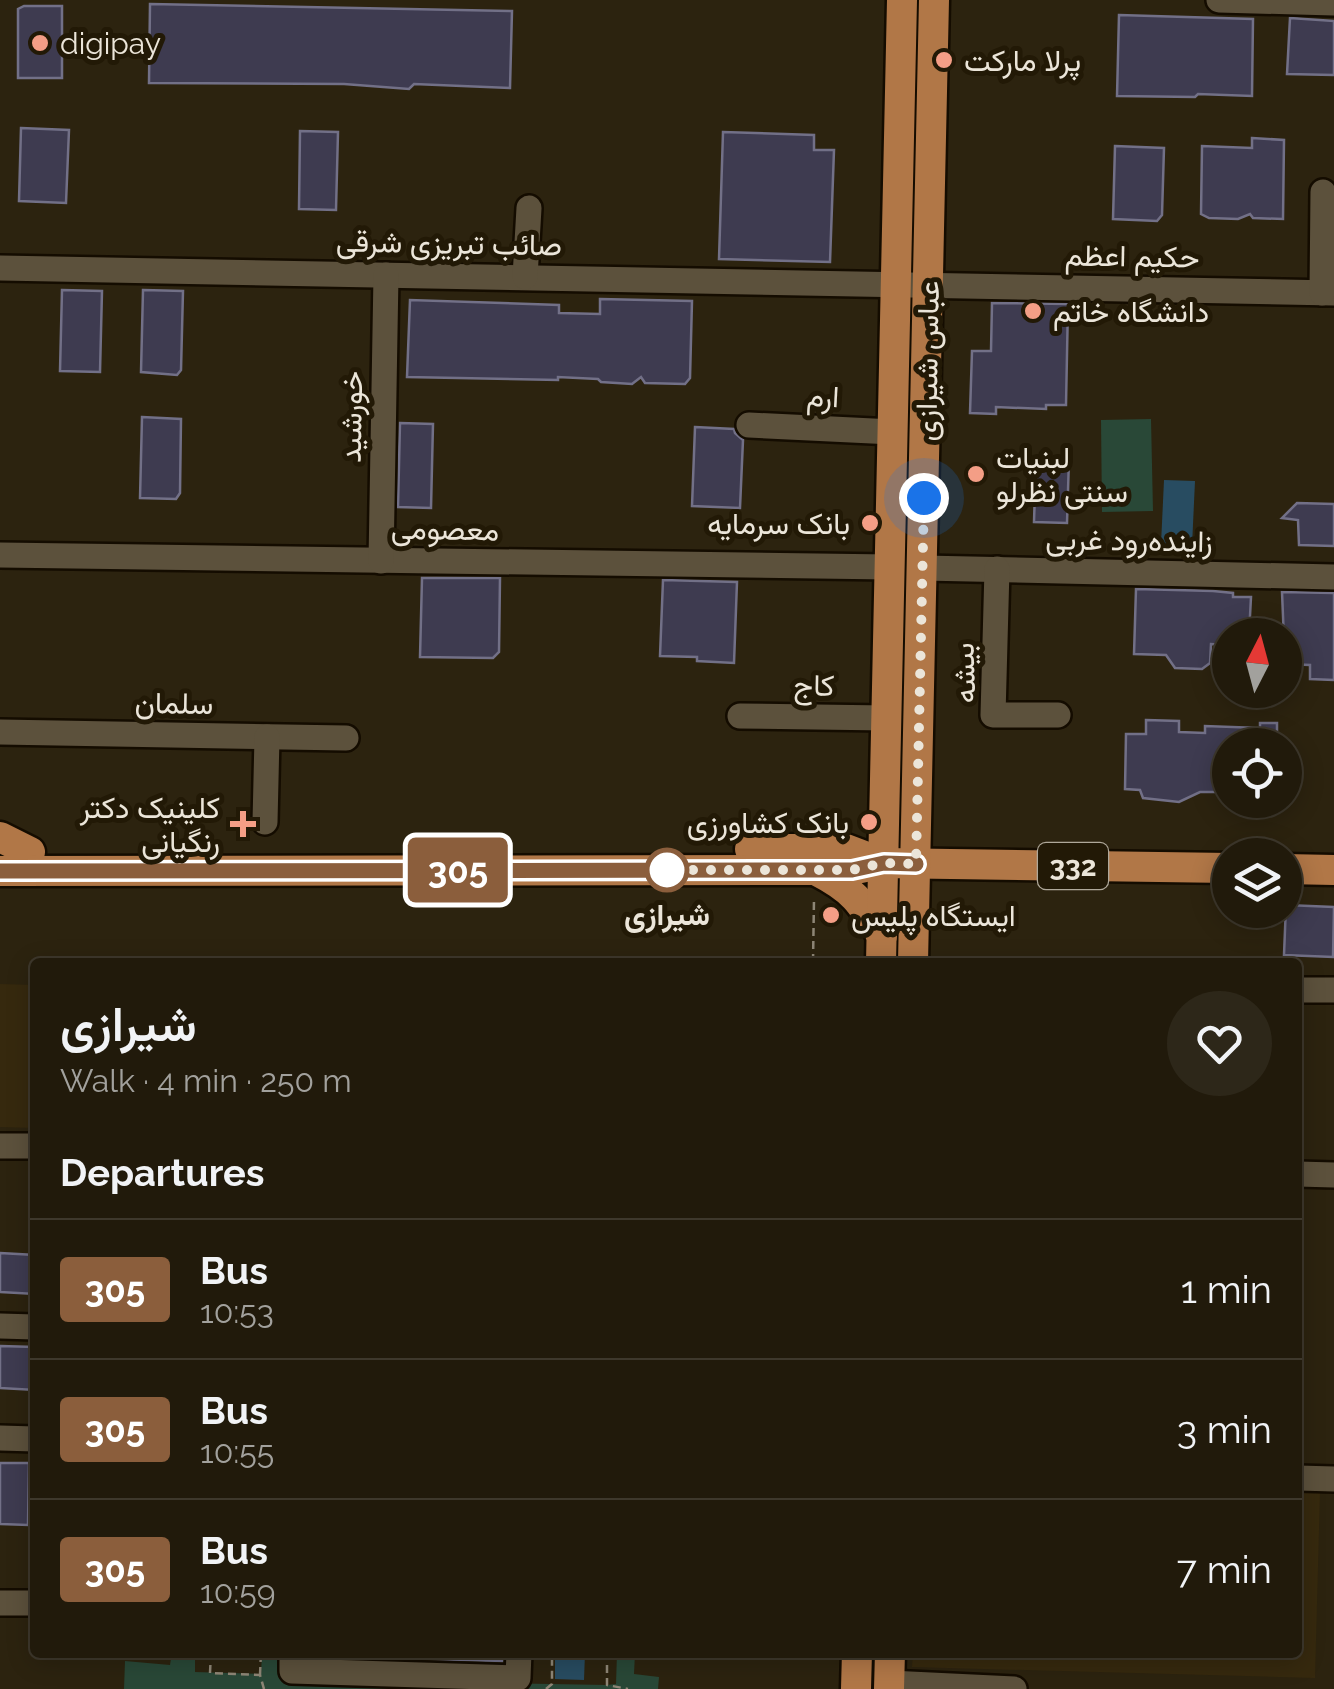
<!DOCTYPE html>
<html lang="en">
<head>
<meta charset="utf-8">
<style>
  :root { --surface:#211a0b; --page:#2d2719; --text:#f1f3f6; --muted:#a2a19d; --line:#3e382c }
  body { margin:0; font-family:Raleway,Vazirmatn,sans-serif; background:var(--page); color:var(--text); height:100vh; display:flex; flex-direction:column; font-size:38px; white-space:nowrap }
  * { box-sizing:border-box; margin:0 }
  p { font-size:32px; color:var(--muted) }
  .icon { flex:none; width:55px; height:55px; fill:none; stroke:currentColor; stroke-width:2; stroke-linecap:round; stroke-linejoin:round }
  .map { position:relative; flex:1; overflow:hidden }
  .drawer { position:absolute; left:30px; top:958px; width:1272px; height:700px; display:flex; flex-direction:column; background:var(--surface); border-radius:10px; box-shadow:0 5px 25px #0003,0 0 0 2px var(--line) }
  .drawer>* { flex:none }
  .badge { padding:0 20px; border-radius:8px; font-size:35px; line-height:65px }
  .needle { width:65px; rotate:6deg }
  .fabs { position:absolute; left:1212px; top:618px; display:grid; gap:20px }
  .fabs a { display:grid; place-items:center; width:90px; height:90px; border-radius:50%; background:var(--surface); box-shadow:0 5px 25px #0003,0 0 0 2px var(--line); font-size:50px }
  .you { position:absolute; width:50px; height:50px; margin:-25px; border:8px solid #fff; border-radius:50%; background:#1a73e8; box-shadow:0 0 0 15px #1a73e833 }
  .map>.badge { position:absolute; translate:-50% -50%; box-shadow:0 0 0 5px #fff }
  h2 { padding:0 30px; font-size:38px; line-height:90px }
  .round { display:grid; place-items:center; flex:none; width:105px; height:105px; border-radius:52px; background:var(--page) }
  .overview { display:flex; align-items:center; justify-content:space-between; height:170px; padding:0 30px }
  h1 { font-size:48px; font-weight:600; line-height:75px }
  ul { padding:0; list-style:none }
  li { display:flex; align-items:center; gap:30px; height:140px; padding:0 30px; border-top:2px solid var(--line) }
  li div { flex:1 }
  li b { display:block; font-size:38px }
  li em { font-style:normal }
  li .badge { min-width:110px; font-weight:700; text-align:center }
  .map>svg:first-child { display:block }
  .built { fill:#36290e }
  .green { fill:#294837 }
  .water { fill:#284c61 }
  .building { fill:#3e3b50; stroke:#727087; stroke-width:2.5 }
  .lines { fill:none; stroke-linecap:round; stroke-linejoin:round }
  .minor-casing { stroke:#140c00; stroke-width:30 }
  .major-casing { stroke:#140c00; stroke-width:35 }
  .path { stroke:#8e8676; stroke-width:2.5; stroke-dasharray:8 5; stroke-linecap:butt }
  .minor { stroke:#5c513c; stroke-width:25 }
  .major { stroke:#b17747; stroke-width:30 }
  .line-casing { stroke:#fff; stroke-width:22 }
  .line { stroke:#8b5e3c; stroke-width:15 }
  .walk { stroke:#ebe5d9; stroke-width:10; stroke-dasharray:0 18 }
  .poi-dot { fill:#f49e86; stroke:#221906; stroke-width:4 }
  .stop-dot { fill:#fff; stroke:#8b5e3c; stroke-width:5 }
  .labels { text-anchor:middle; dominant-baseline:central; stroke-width:10; stroke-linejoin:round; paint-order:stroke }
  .shield { fill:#221906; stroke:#afa89a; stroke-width:2.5 }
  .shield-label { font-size:28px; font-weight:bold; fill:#ebe5d9 }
  .poi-label { font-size:30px; fill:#ebe5d9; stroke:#221906; text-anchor:start }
  .street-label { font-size:30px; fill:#ebe5d9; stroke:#221906 }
  .stop-label { font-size:30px; font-weight:bold; fill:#ebe5d9; stroke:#221906 }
</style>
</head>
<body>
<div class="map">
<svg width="1334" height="1689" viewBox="0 0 1334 1689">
  <rect width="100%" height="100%" fill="#2c230f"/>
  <!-- built -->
  <g class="built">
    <path d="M 0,984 L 35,985 L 35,1128 L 0,1127 Z"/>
    <path d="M 1298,1491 L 1320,1492 L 1315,1678 L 912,1667 L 913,1652 L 1298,1652 Z"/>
  </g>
  <!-- green -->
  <g class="green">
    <path d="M 1151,419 L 1153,511 L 1102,512 L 1101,420 Z"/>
    <path d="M 172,1652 L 195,1653 L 195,1672 L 261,1674 L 262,1653 L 283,1653 L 286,1679 L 607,1685 L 616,1684 L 617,1653 L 635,1653 L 634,1674 L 659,1677 L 658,1689 L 124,1689 L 125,1661 L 170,1665 Z"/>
  </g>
  <!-- water -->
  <g class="water">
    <path d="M 1164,480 L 1195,481 L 1192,546 L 1161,544 Z"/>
    <path d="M 555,1653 L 585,1653 L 584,1680 L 555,1679 Z"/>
  </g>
  <!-- building -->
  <g class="building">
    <path d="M 150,4 L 512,11 L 510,88 L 414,84 L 409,89 L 344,84 L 149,83 Z"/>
    <path d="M 24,6 L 62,6 L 62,78 L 18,78 L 18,9 Z"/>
    <path d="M 1119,15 L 1253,19 L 1252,96 L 1198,94 L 1195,97 L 1117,96 Z"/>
    <path d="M 1290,18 L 1334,21 L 1334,75 L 1287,74 Z"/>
    <path d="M 21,128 L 69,130 L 66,203 L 19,201 Z"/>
    <path d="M 300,131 L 338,132 L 336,210 L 299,209 Z"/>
    <path d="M 723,132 L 814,135 L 814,150 L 834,150 L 830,262 L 719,259 Z"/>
    <path d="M 1252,138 L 1284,140 L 1283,219 L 1253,218 L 1250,214 L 1238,219 L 1209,218 L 1201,214 L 1202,146 L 1252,148 Z"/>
    <path d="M 1115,146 L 1164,148 L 1162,215 L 1157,221 L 1113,219 Z"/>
    <path d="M 62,290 L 102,291 L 100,372 L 60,371 Z"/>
    <path d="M 143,290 L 183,291 L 181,370 L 177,375 L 141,372 Z"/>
    <path d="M 600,299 L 692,301 L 690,378 L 685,384 L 645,383 L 641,377 L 632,384 L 601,382 L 598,379 L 558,377 L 558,380 L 407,377 L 410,300 L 559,305 L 559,313 L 600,314 Z"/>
    <path d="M 992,303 L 1068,304 L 1066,405 L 1046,405 L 1046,409 L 996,407 L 996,414 L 970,413 L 972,351 L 991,351 Z"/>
    <path d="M 142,417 L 181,419 L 180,493 L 176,499 L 140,498 Z"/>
    <path d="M 400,423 L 433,424 L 431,508 L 398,507 Z"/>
    <path d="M 695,427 L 734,429 L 735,433 L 743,440 L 740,508 L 692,506 Z"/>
    <path d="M 1036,458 L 1069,459 L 1067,523 L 1034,522 Z"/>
    <path d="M 1297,503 L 1334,504 L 1334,546 L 1299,545 L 1298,520 L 1282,518 Z"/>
    <path d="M 422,578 L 500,578 L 499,652 L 493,658 L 420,657 Z"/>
    <path d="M 663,580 L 737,582 L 734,663 L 697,661 L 697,657 L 660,656 Z"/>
    <path d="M 1136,589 L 1213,591 L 1233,593 L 1233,597 L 1251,597 L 1249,635 L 1230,635 L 1230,645 L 1211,644 L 1210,663 L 1202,669 L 1175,668 L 1166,655 L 1134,654 Z"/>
    <path d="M 1282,592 L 1334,593 L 1334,680 L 1310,679 L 1310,665 L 1285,664 Z"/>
    <path d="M 1146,720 L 1179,721 L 1179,732 L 1205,733 L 1205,726 L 1260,728 L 1260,723 L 1277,723 L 1277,745 L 1230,745 L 1230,792 L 1200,792 L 1179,802 L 1143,798 L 1140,790 L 1125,789 L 1126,734 L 1146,734 Z"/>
    <path d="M 1286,905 L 1334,907 L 1333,957 L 1284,955 Z"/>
    <path d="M 0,1253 L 35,1255 L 35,1294 L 0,1292 Z"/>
    <path d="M 0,1346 L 35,1347 L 35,1390 L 0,1388 Z"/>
    <path d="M 0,1463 L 29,1463 L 28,1525 L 0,1524 Z"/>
    <path d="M 370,1652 L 503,1652 L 502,1661 L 370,1657 Z"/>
  </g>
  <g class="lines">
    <defs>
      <g id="minor">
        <path d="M 1219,0 L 1334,3"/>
        <path d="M 0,268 L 1334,293"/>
        <path d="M 525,277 L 529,208"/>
        <path d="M 1322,293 L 1323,192"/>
        <path d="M 749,425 L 893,432"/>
        <path d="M 0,555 L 890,567"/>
        <path d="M 381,561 L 386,275"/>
        <path d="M 923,568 L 1334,577"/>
        <path d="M 997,569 L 993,715 L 1058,715"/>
        <path d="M 740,716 L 887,718"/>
        <path d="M 0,732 L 346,738"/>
        <path d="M 265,822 L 267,737"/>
        <path d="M 1298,990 L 1334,990"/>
        <path d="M 0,1146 L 35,1146"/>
        <path d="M 1298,1174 L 1334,1175"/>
        <path d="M 0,1326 L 35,1327"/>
        <path d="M 0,1438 L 35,1439"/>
        <path d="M 1298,1478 L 1334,1479"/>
        <path d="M 0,1603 L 35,1603"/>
        <path d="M 292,1652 L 292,1671 L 518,1678 L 519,1652"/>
        <path d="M 889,1683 L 1014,1689"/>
      </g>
      <g id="major">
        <path d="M 0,837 L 30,852"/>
        <path d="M 750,849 L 846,849 L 867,857"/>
        <path d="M 1285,869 L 1334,870"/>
        <path d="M 0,871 L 815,870 L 851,870 L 884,863 L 1230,868"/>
        <path d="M 817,871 C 854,890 861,902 882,936"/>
        <path d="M 881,962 L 902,0"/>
        <path d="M 913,962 L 934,0"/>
        <path d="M 856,1689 L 857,1652"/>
        <path d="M 889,1689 L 890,1652"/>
      </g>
    </defs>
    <!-- minor casing -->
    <use href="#minor" class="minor-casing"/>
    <!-- major casing -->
    <use href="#major" class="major-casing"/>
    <!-- path -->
    <g class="path">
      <path d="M 813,962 L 814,899"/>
      <path d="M 211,1652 L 210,1673 L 260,1675 L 264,1689"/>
      <path d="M 607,1652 L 607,1685 L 628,1689"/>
      <path d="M 260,1675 L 261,1652"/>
      <path d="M 546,1689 L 552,1684 L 552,1652"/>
    </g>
    <!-- minor -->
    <use href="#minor" class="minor"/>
    <!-- major -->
    <use href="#major" class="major"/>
  </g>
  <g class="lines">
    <defs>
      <path id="line" d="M 0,871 L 852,870 L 884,863 L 916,864"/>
    </defs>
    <!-- line casing -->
    <use href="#line" class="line-casing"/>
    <!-- line -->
    <use href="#line" class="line"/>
    <!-- walk -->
    <path class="walk" d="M 667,870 L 662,870 L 852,870 L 884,863 L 916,864 L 924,498"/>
  </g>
  <!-- markers -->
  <g class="poi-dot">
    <circle cx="40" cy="43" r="10"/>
    <circle cx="944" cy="60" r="10"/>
    <circle cx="1033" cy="311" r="10"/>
    <circle cx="976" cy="474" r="10"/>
    <circle cx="870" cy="523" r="10"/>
    <circle cx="869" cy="822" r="10"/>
    <path d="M238 809h10v10h10v10h-10v10h-10v-10h-10v-10h10z"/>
    <circle cx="831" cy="915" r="10"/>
  </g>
  <circle class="stop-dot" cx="667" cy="870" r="20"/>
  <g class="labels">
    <!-- shield labels -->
    <rect class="shield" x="1038" y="843" width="70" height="46" rx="8"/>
    <g class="shield-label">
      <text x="1073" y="866">332</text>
    </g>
    <!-- poi labels -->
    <g class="poi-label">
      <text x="60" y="43">digipay</text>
      <text x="964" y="60">پرلا مارکت</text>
      <text x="1053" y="311">دانشگاه خاتم</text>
      <text x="996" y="457">لبنیات<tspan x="996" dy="34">سنتی نظرلو</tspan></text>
      <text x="850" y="523" text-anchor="end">بانک سرمایه</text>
      <text x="220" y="807" text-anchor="end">کلینیک دکتر<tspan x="220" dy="34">رنگیانی</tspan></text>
      <text x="849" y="822" text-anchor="end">بانک کشاورزی</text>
      <text x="851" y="915">ایستگاه پلیس</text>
    </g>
    <!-- street labels -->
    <g class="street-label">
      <text transform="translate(449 243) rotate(1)">صائب تبریزی شرقی</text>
      <text transform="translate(1132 256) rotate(1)">حکیم اعظم</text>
      <text transform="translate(927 361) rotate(-89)">عباس شیرازی</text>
      <text transform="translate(823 396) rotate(3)">ارم</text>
      <text transform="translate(351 417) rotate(-89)">خورشید</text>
      <text transform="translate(445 529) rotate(1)">معصومی</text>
      <text transform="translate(1129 540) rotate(1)">زاینده‌رود غربی</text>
      <text transform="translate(964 673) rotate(-92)">بیشه</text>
      <text transform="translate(814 685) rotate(1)">کاج</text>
      <text transform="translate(174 703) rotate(1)">سلمان</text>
    </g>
    <!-- stop labels -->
    <g class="stop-label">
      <text x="667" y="914">شیرازی</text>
    </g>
  </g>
</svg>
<div class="fabs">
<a><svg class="needle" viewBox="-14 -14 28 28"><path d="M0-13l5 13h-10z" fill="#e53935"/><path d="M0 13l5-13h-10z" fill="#a2a19d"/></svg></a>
<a><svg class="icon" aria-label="locate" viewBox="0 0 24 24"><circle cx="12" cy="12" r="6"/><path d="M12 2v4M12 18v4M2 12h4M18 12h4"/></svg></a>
<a><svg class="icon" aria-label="layers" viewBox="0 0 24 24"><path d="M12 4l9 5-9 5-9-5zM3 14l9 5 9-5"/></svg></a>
</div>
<div class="you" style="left:924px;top:498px"></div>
<b class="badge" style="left:458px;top:870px;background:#8b5e3c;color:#fff">305</b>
<section class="drawer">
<div class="overview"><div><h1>شیرازی</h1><p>Walk · 4 min · 250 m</p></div><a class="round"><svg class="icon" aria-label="heart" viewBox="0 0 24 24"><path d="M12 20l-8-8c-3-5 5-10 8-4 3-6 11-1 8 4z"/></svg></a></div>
<h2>Departures</h2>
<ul>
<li><span class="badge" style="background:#8b5e3c;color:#fff">305</span><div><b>Bus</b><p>10:53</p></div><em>1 min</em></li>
<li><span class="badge" style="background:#8b5e3c;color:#fff">305</span><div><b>Bus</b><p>10:55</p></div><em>3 min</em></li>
<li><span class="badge" style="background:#8b5e3c;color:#fff">305</span><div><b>Bus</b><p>10:59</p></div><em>7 min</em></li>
</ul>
</section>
</div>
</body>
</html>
